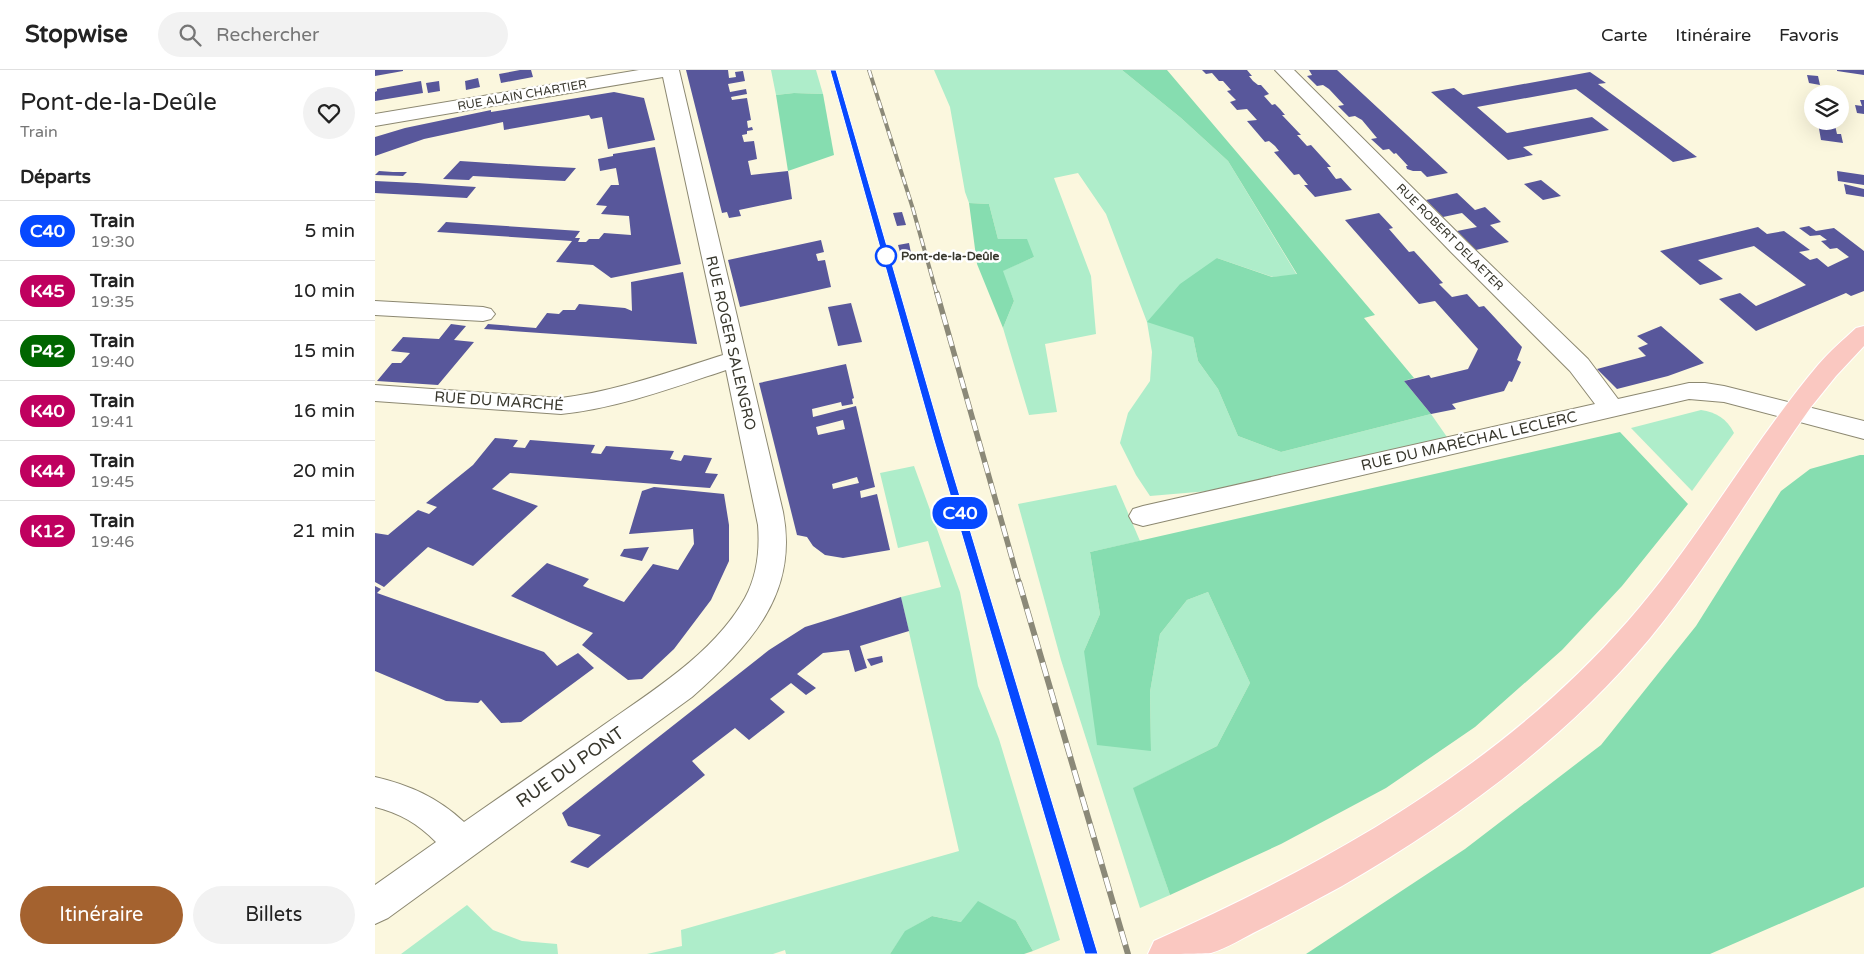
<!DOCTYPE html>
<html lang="fr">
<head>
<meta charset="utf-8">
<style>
  :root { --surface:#fff; --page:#f2f2f2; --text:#222; --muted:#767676; --line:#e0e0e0; --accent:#a4622f }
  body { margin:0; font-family:"Varela Round",sans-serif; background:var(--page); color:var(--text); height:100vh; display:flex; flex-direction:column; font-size:19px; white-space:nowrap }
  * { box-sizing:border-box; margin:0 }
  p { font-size:16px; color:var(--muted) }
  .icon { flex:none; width:28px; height:28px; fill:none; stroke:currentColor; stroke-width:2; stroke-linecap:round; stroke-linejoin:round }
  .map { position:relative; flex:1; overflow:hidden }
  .sheet { display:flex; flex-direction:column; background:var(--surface); width:375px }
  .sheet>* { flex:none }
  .badge { padding:0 10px; border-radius:16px; font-size:18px; line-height:32px }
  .buttons { position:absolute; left:1429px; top:15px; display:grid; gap:10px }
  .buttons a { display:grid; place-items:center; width:45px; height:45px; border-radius:50%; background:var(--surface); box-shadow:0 5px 20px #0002; font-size:25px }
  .map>.badge { position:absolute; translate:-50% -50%; box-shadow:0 0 0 2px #fff }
  h2 { padding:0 20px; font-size:19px; line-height:45px }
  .round { display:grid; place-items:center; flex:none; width:52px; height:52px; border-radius:26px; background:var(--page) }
  .head { display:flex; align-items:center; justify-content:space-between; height:85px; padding:0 20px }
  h1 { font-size:24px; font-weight:600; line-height:38px }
  .cta { display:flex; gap:10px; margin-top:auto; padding:10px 20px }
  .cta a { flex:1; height:58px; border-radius:30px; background:var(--accent); color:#fff; font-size:20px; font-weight:600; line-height:58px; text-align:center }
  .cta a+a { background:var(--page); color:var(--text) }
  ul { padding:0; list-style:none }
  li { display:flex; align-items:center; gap:15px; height:60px; padding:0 20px; border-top:1px solid var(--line) }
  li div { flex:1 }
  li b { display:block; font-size:19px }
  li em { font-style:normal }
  li .badge { min-width:55px; font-weight:700; text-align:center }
  header { display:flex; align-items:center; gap:30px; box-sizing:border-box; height:70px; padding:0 25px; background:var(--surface); border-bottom:1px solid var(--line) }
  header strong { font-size:24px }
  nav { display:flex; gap:28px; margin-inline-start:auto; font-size:18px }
  .search { width:350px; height:45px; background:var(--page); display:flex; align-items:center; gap:12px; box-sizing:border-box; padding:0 18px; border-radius:28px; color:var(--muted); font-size:19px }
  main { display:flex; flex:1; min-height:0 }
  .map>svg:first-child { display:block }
  .green { fill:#aeedca }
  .forest { fill:#86ddb0 }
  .building { fill:#58579b; fill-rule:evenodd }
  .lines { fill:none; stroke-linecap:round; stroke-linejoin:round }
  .minor-casing { stroke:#8c8871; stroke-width:2 }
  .major-casing { stroke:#fff; stroke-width:2 }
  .minor { fill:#fff; fill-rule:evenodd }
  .major { fill:#fac8c1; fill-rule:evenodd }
  .rail-far2-casing { stroke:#8b8978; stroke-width:4 }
  .rail-far1-casing { stroke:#8b8978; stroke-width:5.5 }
  .rail-casing { stroke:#8b8978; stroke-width:6 }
  .rail-far2 { stroke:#fff; stroke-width:2.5; stroke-dasharray:8; stroke-linecap:butt }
  .rail-far1 { stroke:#fff; stroke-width:4; stroke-dasharray:11; stroke-linecap:butt }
  .rail { stroke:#fff; stroke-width:4.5; stroke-dasharray:14; stroke-linecap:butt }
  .line { fill:#0749ff; stroke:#fff }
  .stop-dot { fill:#fff; stroke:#0749ff; stroke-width:2.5 }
  .labels { text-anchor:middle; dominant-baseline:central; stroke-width:5; stroke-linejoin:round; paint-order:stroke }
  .far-street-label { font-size:12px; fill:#38372d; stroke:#fff }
  .far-stop-label { font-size:12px; font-weight:bold; fill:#38372d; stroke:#fff; text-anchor:start }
  .street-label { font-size:15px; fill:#38372d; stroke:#fff }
  .near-street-label { font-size:18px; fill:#38372d; stroke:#fff }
</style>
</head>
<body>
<header>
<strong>Stopwise</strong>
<div class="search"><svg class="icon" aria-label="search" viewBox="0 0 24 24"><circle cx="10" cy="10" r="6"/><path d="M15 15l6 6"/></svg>Rechercher</div>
<nav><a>Carte</a><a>Itinéraire</a><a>Favoris</a></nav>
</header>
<main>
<section class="sheet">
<div class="head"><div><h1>Pont-de-la-Deûle</h1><p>Train</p></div><a class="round"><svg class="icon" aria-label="heart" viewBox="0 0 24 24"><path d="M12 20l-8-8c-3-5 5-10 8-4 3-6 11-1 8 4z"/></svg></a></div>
<h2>Départs</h2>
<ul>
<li><span class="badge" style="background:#0749ff;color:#fff">C40</span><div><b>Train</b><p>19:30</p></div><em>5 min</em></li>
<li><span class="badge" style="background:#bf005f;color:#fff">K45</span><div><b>Train</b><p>19:35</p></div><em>10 min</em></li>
<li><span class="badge" style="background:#060;color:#fff">P42</span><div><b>Train</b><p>19:40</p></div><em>15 min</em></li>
<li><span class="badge" style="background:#bf005f;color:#fff">K40</span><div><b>Train</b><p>19:41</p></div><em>16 min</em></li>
<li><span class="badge" style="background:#bf005f;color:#fff">K44</span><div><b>Train</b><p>19:45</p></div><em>20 min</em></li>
<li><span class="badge" style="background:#bf005f;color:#fff">K12</span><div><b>Train</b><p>19:46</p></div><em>21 min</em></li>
</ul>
<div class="cta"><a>Itinéraire</a><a>Billets</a></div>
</section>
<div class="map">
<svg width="1489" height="884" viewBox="0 0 1489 884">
  <rect width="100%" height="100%" fill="#fbf7de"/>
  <!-- green -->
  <g class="green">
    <path d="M 396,0 L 441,0 L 448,24 L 419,23 L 401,25 Z"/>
    <path d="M 559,0 L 747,0 L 806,48 L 853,91 L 922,205 L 898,207 L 842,188 L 818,267 L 823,291 L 843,319 L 863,366 L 906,382 L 1056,344 L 1072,367 L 834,421 L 775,426 L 761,405 L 745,373 L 753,343 L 775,311 L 777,282 L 772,252 L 731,144 L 703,103 L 679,108 L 716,206 L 721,264 L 670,274 L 682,342 L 654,345 L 628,258 L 639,231 L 627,201 L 659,187 L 623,169 L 614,134 L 594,133 L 590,122 L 575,37 Z"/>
    <path d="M 1326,340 C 1341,342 1352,349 1359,363 L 1317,421 L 1256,358 Z"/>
    <path d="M 539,396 L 585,522 L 603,616 L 624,669 L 685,870 L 658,881 L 641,851 L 586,852 L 557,846 L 531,861 L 515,884 L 411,884 L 410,880 L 398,884 L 272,884 L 307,876 L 306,860 L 584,781 L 526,527 L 566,517 L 553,471 L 523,478 L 505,403 Z"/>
    <path d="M 741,415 L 765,471 L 715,482 L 725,544 L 709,581 L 776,681 L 775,622 L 785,564 L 812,530 L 833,522 L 875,613 L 842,676 L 759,718 L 795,825 L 765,838 L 686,590 L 643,434 Z"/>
    <path d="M 92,835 L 118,860 L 147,871 L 182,874 L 183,884 L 26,884 Z"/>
  </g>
  <!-- forest -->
  <g class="forest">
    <path d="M 747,0 L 792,0 L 1000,245 L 989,248 L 1039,308 L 1029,311 L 1056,344 L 906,382 L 863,366 L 843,319 L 823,291 L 818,267 L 772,252 L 805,214 L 842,188 L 897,207 L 922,204 L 853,91 L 806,48 Z"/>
    <path d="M 419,23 L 448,24 L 459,85 L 413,101 L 401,25 Z"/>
    <path d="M 594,133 L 614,134 L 623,169 L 652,169 L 659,187 L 628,201 L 639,231 L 628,258 L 602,194 Z"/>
    <path d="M 1245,362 L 1313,434 L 1247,516 L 1187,580 L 1100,657 L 1011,718 L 906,774 L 795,825 L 758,718 L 842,676 L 875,613 L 833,522 L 812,530 L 785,564 L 775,622 L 776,681 L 722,675 L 709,581 L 725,544 L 715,482 Z"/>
    <path d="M 1485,385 L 1489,385 L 1489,817 L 1335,884 L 931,884 L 1090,779 L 1226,675 L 1321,556 L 1406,421 L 1435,399 Z"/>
    <path d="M 603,831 L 641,851 L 658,881 L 649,884 L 515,884 L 530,861 L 557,846 L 586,852 Z"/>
  </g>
  <!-- building -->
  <g class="building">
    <path d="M 0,0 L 28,0 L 28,1 L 0,6 Z"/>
    <path d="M 145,0 L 156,0 L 158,7 L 126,13 L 124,4 Z"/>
    <path d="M 311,0 L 353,0 L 354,8 L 361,7 L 360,2 L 368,1 L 370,11 L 353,14 L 355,22 L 371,19 L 372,24 L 356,27 L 357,30 L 372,28 L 376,50 L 372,51 L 373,58 L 377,57 L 378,60 L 372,61 L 372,64 L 367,65 L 369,72 L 379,71 L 382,89 L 373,91 L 376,105 L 413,101 L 417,129 L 364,140 L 366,146 L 354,148 L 352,142 L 347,143 Z"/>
    <path d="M 827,0 L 872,0 L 877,6 L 874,6 L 878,11 L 883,15 L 886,15 L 894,24 L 889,26 L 897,35 L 900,34 L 905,39 L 910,45 L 907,45 L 926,65 L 922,65 L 932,76 L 936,75 L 956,97 L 952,97 L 961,109 L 966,108 L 977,120 L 940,127 L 929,115 L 933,115 L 924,104 L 919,105 L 899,82 L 904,81 L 900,76 L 894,71 L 890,72 L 872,51 L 882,50 L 872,39 L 862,40 L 855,32 L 861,30 L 852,21 L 856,20 L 848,11 L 844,11 L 837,3 L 831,4 Z"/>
    <path d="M 934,0 L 962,0 L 1073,103 L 1052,107 L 1046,101 L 1038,101 L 1032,99 L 1031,96 L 1033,96 L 1021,83 L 1019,84 L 1014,79 L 1008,80 L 996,69 L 1002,68 L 987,50 L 980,46 L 974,47 L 963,36 L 969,35 L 954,19 L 948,15 L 942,16 L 932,6 L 937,5 Z"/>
    <path d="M 1462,0 L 1489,0 L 1489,5 L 1462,1 Z"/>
    <path d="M 1215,2 L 1231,13 L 1223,14 L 1322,87 L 1298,92 L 1201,19 L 1102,37 L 1132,63 L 1217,47 L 1234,60 L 1148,77 L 1158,85 L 1133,90 L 1056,22 L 1079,18 L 1088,25 Z"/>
    <path d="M 1432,5 L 1443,6 L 1445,15 L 1434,13 Z"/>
    <path d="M 103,8 L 105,17 L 91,20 L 90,11 Z"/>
    <path d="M 46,11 L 48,23 L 0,31 L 0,22 L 2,21 L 2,19 Z"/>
    <path d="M 64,11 L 65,21 L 53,23 L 51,13 Z"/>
    <path d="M 239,22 L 269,28 L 280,70 L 233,79 L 227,47 L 216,49 L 214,45 L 129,60 L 128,52 L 49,69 L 0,86 L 0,67 L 30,58 L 116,40 L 116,42 Z"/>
    <path d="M 1485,30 L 1489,30 L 1489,44 L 1482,43 L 1480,35 L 1487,36 Z"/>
    <path d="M 1445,51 L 1459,51 L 1462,64 L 1466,64 L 1468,73 L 1446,70 L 1443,53 L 1445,53 Z"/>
    <path d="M 280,77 L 306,194 L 236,208 L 218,195 L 181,192 L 197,171 L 62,162 L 71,152 L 205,161 L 200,168 L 205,168 L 203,172 L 211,172 L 214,169 L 224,169 L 229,163 L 256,165 L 254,146 L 226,144 L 232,136 L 221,135 L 236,115 L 244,115 L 241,98 L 225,101 L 223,89 L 238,86 L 238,84 Z"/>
    <path d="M 85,91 L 163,96 L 201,98 L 190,111 L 98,106 L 94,110 L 68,109 Z"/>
    <path d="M 4,101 L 18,102 L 32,102 L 28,106 L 0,105 Z"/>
    <path d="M 1462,101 L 1489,105 L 1489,115 L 1463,111 Z"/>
    <path d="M 1166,110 L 1186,126 L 1168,130 L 1149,114 Z"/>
    <path d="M 0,111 L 42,113 L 101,117 L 92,128 L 0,123 Z"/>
    <path d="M 1469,114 L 1489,119 L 1489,127 L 1471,124 Z"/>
    <path d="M 1082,123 L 1100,140 L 1110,137 L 1126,152 L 1115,155 L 1134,172 L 1101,180 L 1082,161 L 1102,157 L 1087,143 L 1068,147 L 1051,130 Z"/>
    <path d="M 527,142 L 531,155 L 522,156 L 518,143 Z"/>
    <path d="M 1004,143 L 1018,158 L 1014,159 L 1034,182 L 1039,181 L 1068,213 L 1064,214 L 1077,227 L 1092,224 L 1104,237 L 1109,236 L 1147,277 L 1142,290 L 1146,292 L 1137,312 L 1134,311 L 1129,321 L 1077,334 L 1081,339 L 1056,344 L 1029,311 L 1054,305 L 1056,308 L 1093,299 L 1103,279 L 1060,231 L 1044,234 L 970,150 Z"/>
    <path d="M 1434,156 L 1441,161 L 1459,158 L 1489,181 L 1489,221 L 1476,226 L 1471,223 L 1381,261 L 1344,229 L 1365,223 L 1381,236 L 1431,215 L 1379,176 L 1323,190 L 1348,209 L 1325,215 L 1285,181 L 1383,157 L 1392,164 L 1409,161 L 1435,180 L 1424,182 L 1435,190 L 1442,188 L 1453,197 L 1474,187 L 1462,178 L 1455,179 L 1446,171 L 1452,170 L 1445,165 L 1435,166 L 1424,158 Z"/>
    <path d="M 446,170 L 449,182 L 441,184 L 443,191 L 450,190 L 456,217 L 365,237 L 353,190 Z"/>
    <path d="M 534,173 L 537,188 L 527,189 L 523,175 Z"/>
    <path d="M 308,202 L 322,274 L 109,259 L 113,254 L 161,258 L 172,243 L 184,244 L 188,240 L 200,240 L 204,234 L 250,238 L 257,241 L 256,212 Z"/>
    <path d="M 476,233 L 487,272 L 463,276 L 453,237 Z"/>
    <path d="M 76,254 L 91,256 L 79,270 L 99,272 L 63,315 L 2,311 L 17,293 L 26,293 L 35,283 L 16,281 L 28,267 L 64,269 Z"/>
    <path d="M 1286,256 L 1329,293 L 1293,306 L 1242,319 L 1222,299 L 1271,286 L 1263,278 L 1273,274 L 1262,266 Z"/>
    <path d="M 471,294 L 479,328 L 477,329 L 478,334 L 467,336 L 466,332 L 437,339 L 438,347 L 481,336 L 500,417 L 485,421 L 486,428 L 502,424 L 515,480 L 468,488 L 450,485 L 438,476 L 432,467 L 422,465 L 384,313 ZM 468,350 L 470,359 L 443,365 L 441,357 ZM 482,407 L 484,413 L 458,419 L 457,414 Z"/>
    <path d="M 120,368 L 143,370 L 138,377 L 150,378 L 155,370 L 220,375 L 216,383 L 226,384 L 231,376 L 299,381 L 295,389 L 306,391 L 309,385 L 337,388 L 330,403 L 343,404 L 335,418 L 135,403 L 117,419 L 163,436 L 98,496 L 53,477 L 9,517 L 0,512 L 0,463 L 13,465 L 43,440 L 54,444 L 62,437 L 51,433 L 98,395 Z"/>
    <path d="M 279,417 L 349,424 L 354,455 L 354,491 L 336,530 L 299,579 L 267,609 L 253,610 L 207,575 L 218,563 L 136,526 L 172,493 L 214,509 L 208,516 L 249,532 L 278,494 L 303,500 L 319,474 L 318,459 L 254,464 L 267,421 Z"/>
    <path d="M 274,477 L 267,491 L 245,486 L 249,479 Z"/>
    <path d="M 0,516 L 6,519 L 2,523 L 169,582 L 182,596 L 203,583 L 219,598 L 146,652 L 126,653 L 106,630 L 103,633 L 71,631 L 0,601 Z"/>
    <path d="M 526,527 L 534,561 L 485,576 L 492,598 L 480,602 L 474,580 L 448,583 L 422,604 L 441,618 L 431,625 L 416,613 L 395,629 L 410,642 L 374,670 L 360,658 L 317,691 L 330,705 L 213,798 L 195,792 L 226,765 L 193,756 L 187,743 L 394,580 L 430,557 Z"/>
    <path d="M 507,586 L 508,592 L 496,596 L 492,589 Z"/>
  </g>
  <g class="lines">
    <defs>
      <g id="minor">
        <path d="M 264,0 L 304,0 L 408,442 C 424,525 374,576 317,627 L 13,848 L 0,854 L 0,815 L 61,772 C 43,754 25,743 0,737 L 0,707 C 35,715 63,728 89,752 C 134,721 179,690 223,659 C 274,623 339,584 370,528 C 382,506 385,480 383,455 L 351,300 C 297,318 243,338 186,344 L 0,331 L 0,315 L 186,328 C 242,321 294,302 348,285 L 288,7 L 0,56 L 0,44 Z"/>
        <path d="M 900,0 L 919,0 L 1092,172 L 1213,289 L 1243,329 L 1314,313 L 1330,313 L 1349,316 L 1489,351 L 1489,369 L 1349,332 L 1314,329 L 768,456 L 758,453 L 754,446 L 758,439 L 768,436 L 1220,334 L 1195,301 L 1076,182 Z"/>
        <path d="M 0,231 L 108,237 L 116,239 L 120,244 L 116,249 L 108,251 L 0,245 Z"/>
      </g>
      <path id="major" d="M 1489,256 L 1489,276 L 1461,306 L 1436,337 C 1382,413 1334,496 1275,568 C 1190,670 1081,750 967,816 C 939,831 912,846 884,860 C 868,868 852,878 836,883 C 823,884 789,884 773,884 L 779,871 C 954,793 1125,697 1253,551 C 1323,471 1375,376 1443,295 C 1455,281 1468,270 1481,258 Z"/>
    </defs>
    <!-- minor casing -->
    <use href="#minor" class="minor-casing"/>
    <!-- major casing -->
    <use href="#major" class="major-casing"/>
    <!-- minor -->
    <use href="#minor" class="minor"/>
    <!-- major -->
    <use href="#major" class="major"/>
    <defs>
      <g id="rail-far2">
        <path d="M 458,0 L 522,225"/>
        <path d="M 494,0 L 538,139 L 562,225"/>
      </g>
      <g id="rail-far1">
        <path d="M 521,223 L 606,513"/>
        <path d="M 562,223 L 644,513"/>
      </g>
      <g id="rail">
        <path d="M 605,512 L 716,884"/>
        <path d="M 644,512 L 753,884"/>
      </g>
    </defs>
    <!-- rail-far2 casing -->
    <use href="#rail-far2" class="rail-far2-casing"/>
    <!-- rail-far1 casing -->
    <use href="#rail-far1" class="rail-far1-casing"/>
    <!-- rail casing -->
    <use href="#rail" class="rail-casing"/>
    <!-- rail-far2 -->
    <use href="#rail-far2" class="rail-far2"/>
    <!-- rail-far1 -->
    <use href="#rail-far1" class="rail-far1"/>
    <!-- rail -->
    <use href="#rail" class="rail"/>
  </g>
  <!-- line -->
  <path class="line" d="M 455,0 L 461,0 L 568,370 L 723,884 L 710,884 L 559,370 Z"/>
  <!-- markers -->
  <circle class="stop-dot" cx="511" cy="186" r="10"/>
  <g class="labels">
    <!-- far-street labels -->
    <g class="far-street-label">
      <text transform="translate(147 25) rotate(-10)">RUE ALAIN CHARTIER</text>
      <text transform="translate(1075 167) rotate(45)">RUE ROBERT DELAETER</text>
    </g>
    <!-- far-stop labels -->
    <g class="far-stop-label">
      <text x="526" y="186">Pont-de-la-Deûle</text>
    </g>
    <!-- street labels -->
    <g class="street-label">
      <text transform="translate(356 273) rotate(77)">RUE ROGER SALENGRO</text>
      <text transform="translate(124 331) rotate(4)">RUE DU MARCHÉ</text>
      <text transform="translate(1094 371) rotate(-13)">RUE DU MARÉCHAL LECLERC</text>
    </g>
    <!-- near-street labels -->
    <g class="near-street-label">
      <text transform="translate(195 697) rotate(-35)">RUE DU PONT</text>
    </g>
  </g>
</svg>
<div class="buttons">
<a><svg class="icon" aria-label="layers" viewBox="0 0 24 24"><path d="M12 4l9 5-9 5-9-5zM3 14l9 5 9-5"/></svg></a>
</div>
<b class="badge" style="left:585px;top:443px;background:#0749ff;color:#fff">C40</b>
</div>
</main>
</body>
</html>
